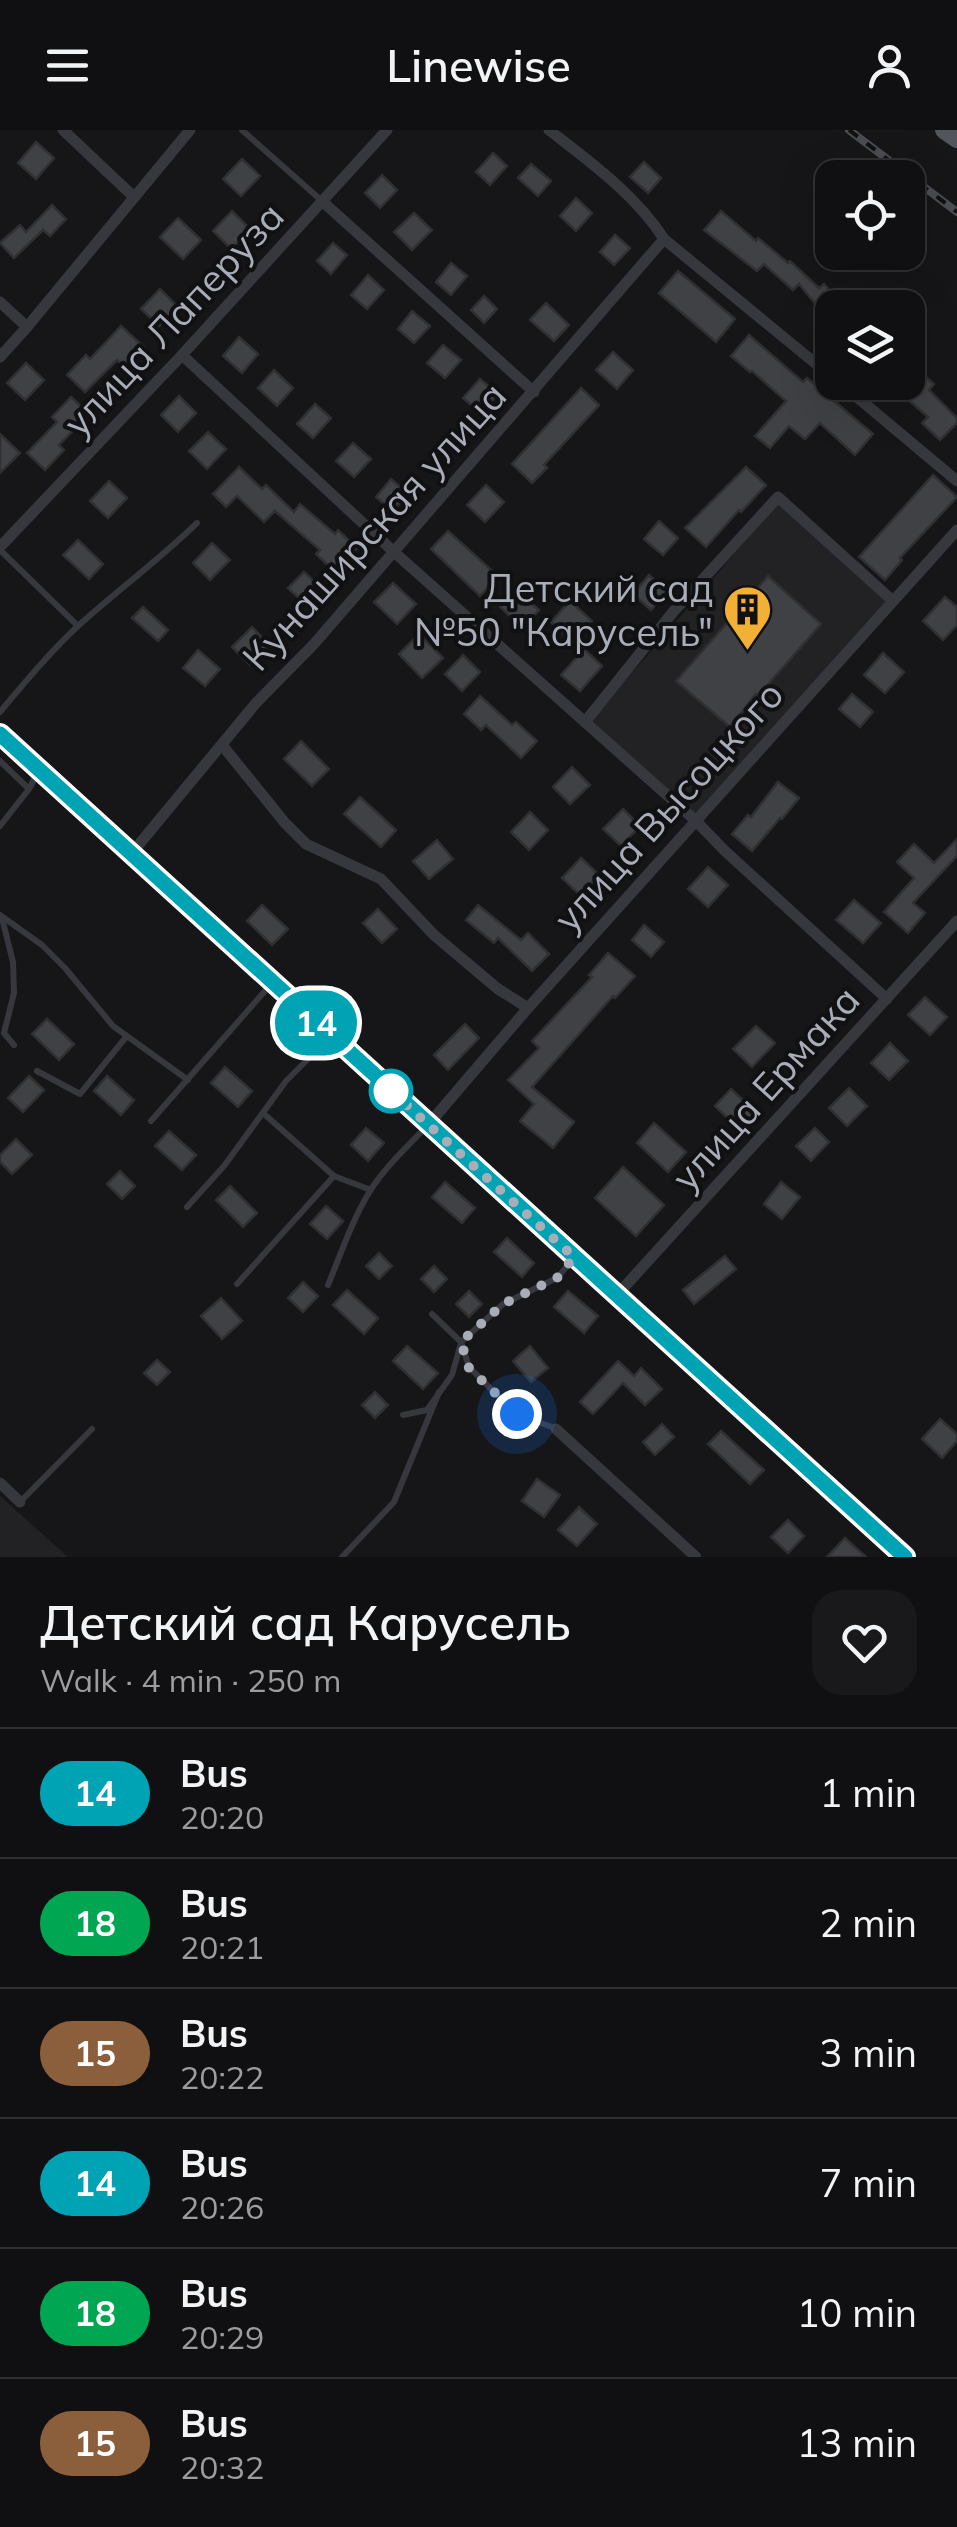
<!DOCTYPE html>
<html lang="en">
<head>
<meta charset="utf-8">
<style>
  :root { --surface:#101012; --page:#19191b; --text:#f1f3f6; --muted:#9c9d9f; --line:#303032 }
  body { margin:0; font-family:Mulish,sans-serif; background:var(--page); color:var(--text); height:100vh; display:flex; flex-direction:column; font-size:38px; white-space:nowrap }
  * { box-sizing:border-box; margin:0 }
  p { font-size:32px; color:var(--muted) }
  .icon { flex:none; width:55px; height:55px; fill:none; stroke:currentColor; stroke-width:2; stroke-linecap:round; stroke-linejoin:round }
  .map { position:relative; height:1427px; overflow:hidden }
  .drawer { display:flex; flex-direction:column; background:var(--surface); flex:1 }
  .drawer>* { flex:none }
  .badge { padding:0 20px; border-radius:32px; font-size:35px; line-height:65px }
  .buttons { position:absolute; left:815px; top:30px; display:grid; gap:20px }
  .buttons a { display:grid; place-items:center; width:110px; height:110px; border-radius:20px; background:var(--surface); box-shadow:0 10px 40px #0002,0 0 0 2px var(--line); font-size:50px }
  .you { position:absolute; width:50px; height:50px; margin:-25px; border:8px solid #fff; border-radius:50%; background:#1a73e8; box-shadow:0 0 0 15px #1a73e833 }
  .map>.badge { position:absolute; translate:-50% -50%; box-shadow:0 0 0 5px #fff }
  .round { display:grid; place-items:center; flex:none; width:105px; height:105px; border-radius:30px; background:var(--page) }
  .summary { display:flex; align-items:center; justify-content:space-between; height:170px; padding:0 40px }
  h1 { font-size:48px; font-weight:600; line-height:75px }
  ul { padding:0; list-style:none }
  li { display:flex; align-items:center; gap:30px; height:130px; padding:0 40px; border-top:2px solid var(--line) }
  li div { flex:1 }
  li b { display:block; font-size:38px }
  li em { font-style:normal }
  li .badge { min-width:110px; font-weight:700; text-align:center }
  header { display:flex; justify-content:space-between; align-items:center; height:130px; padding:0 40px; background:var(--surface); font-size:45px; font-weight:600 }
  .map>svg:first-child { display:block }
  .built { fill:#222225 }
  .building { fill:#404145; stroke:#303034; stroke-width:2.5 }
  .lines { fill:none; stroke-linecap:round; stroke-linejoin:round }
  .service { stroke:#37383d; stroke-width:6 }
  .minor { stroke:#37383d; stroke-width:11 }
  .tertiary { stroke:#37383d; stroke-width:14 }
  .primary { stroke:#53555c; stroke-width:18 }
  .rail-casing { stroke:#4a4c52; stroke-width:8 }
  .rail { stroke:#111113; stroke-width:4; stroke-dasharray:11; stroke-linecap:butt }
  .line-casing { stroke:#fff; stroke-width:22 }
  .line { stroke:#00a3b4; stroke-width:15 }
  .walk { stroke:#a8adb8; stroke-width:10; stroke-dasharray:0 18 }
  .stop-dot { fill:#fff; stroke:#00a3b4; stroke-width:5 }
  .labels { text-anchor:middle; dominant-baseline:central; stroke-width:8; stroke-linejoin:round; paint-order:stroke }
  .street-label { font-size:38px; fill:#a8adb8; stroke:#111113 }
  .poi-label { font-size:38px; fill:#a8adb8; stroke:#111113; text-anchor:end }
</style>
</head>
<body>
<header><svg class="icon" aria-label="menu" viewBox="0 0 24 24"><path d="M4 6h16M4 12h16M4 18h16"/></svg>Linewise<svg class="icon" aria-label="person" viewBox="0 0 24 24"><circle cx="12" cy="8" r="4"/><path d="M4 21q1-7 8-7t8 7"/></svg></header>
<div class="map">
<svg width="957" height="1427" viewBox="0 0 957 1427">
  <rect width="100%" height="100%" fill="#161618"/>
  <!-- built -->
  <g class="built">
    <path d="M 778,373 L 888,472 L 694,685 L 590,592 Z"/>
    <path d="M 0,1366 L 68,1427 L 0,1427 Z"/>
  </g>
  <!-- building -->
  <g class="building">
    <path d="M 36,12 L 54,28 L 36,49 L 18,33 Z"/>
    <path d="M 493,23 L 507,36 L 490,55 L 476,42 Z"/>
    <path d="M 242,29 L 260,46 L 241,66 L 223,49 Z"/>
    <path d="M 644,32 L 661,48 L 648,63 L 630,47 Z"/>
    <path d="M 531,34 L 551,51 L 538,66 L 518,48 Z"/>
    <path d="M 382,45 L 397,60 L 380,78 L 365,63 Z"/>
    <path d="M 576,68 L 592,83 L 576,101 L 560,86 Z"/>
    <path d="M 52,75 L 66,89 L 50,106 L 43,100 L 14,128 L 0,113 L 20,95 L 26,102 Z"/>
    <path d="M 232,81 L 250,99 L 231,119 L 213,101 Z"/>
    <path d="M 721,81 L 756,111 L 758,108 L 788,133 L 790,131 L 819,158 L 824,154 L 840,173 L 832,178 L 832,194 L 799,154 L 793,160 L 764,134 L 757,141 L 704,100 Z"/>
    <path d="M 414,83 L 432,100 L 412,120 L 394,102 Z"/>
    <path d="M 178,88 L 201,110 L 183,129 L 160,107 Z"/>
    <path d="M 615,105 L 630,118 L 614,135 L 600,122 Z"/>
    <path d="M 333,113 L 347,125 L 331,144 L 317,131 Z"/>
    <path d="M 451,133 L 467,146 L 451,165 L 436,152 Z"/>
    <path d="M 678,141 L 735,189 L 716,212 L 659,163 Z"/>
    <path d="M 368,145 L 384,160 L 367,179 L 351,165 Z"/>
    <path d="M 160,159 L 178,177 L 159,196 L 141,179 Z"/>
    <path d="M 484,166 L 497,179 L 484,193 L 471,180 Z"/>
    <path d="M 546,173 L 569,195 L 554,211 L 530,190 Z"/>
    <path d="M 412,181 L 430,196 L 414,213 L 398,199 Z"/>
    <path d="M 121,196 L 144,217 L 125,238 L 117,230 L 85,262 L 67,245 L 86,225 L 90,229 Z"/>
    <path d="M 749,205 L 803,252 L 807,248 L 873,304 L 855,325 L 820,293 L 805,309 L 789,296 L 770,318 L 755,306 L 786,271 L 752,241 L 750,242 L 731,226 Z"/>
    <path d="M 239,207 L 258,224 L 242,243 L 223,226 Z"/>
    <path d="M 443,215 L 461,230 L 445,248 L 427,233 Z"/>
    <path d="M 613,222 L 633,240 L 617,259 L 596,240 Z"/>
    <path d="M 26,233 L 44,250 L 25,270 L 7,253 Z"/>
    <path d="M 915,238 L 934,254 L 929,260 L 957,288 L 957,293 L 940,310 L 922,293 L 928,287 L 896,259 L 902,252 L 908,252 L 908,246 Z"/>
    <path d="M 274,240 L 293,258 L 277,276 L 258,258 Z"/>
    <path d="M 480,249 L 498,264 L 481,283 L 463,268 Z"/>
    <path d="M 581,258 L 599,275 L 544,335 L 547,338 L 532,353 L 512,334 Z"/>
    <path d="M 179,266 L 196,283 L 178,302 L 161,285 Z"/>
    <path d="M 71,267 L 89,284 L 59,315 L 64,320 L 45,340 L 27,323 L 57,292 L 52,287 Z"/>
    <path d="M 315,274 L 331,288 L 313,308 L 297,294 Z"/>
    <path d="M 208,302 L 226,319 L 207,339 L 189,321 Z"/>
    <path d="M 0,304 L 20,323 L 0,343 Z"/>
    <path d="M 353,313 L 371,329 L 354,347 L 336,331 Z"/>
    <path d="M 239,337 L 262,359 L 266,355 L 294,382 L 300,374 L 335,404 L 338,400 L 357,418 L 335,442 L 316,424 L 320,420 L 275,381 L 264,392 L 237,366 L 226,377 L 213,364 Z"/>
    <path d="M 746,337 L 766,355 L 741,382 L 739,380 L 706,417 L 685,398 Z"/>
    <path d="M 933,345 L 957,367 L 900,428 L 902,430 L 885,450 L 859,427 Z"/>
    <path d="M 391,349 L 408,364 L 393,381 L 376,367 Z"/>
    <path d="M 109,351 L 127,368 L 108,388 L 90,371 Z"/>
    <path d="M 486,355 L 504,372 L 485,392 L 467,375 Z"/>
    <path d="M 659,391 L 678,408 L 663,425 L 644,409 Z"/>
    <path d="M 448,401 L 498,446 L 480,466 L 431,419 Z"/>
    <path d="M 78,410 L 103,434 L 89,449 L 63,425 Z"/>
    <path d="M 212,413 L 230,430 L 210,450 L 193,433 Z"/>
    <path d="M 304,442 L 322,459 L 306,475 L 288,458 Z"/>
    <path d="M 649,445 L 667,461 L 651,480 L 633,464 Z"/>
    <path d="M 768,446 L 821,494 L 758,566 L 756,564 L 730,597 L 676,551 Z"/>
    <path d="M 393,453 L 416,474 L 397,494 L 374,472 Z"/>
    <path d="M 516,459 L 539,480 L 523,498 L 500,477 Z"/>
    <path d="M 945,467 L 957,477 L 957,495 L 943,510 L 923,491 Z"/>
    <path d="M 570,471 L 592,491 L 573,512 L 551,492 Z"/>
    <path d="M 143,477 L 168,500 L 158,511 L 132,488 Z"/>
    <path d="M 252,497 L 269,515 L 250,535 L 232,517 Z"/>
    <path d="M 419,504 L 443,528 L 422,548 L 399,524 Z"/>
    <path d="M 584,519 L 602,536 L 580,561 L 561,545 Z"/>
    <path d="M 198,520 L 220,539 L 205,556 L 183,538 Z"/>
    <path d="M 883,523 L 904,542 L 885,563 L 864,545 Z"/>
    <path d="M 463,525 L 480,542 L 462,561 L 445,544 Z"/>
    <path d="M 852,564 L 873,582 L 860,597 L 839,579 Z"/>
    <path d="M 480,566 L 512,595 L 516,592 L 537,611 L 521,628 L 486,595 L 481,600 L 464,584 Z"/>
    <path d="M 301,611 L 329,639 L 312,656 L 284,629 Z"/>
    <path d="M 572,637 L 590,655 L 570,674 L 553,657 Z"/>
    <path d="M 778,652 L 799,668 L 782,689 L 780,688 L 752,721 L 732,704 L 748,685 L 751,687 Z"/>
    <path d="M 360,667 L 396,700 L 381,717 L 344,684 Z"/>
    <path d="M 623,679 L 640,696 L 621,716 L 603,699 Z"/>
    <path d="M 530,682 L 548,700 L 529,720 L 511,702 Z"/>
    <path d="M 957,709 L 957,726 L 913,773 L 925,783 L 908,803 L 884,782 L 914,748 L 897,732 L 914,714 L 934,733 Z"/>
    <path d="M 437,710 L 453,729 L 429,749 L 413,731 Z"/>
    <path d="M 581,728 L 599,745 L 580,765 L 562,748 Z"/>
    <path d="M 708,737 L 728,755 L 708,777 L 688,759 Z"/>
    <path d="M 854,770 L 881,793 L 863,813 L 836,790 Z"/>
    <path d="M 262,775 L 288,799 L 272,815 L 247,791 Z"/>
    <path d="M 478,775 L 521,810 L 528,803 L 549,824 L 532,841 L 498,808 L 494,813 L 466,790 Z"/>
    <path d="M 378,779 L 397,799 L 382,813 L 363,793 Z"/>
    <path d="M 644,795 L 664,812 L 651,827 L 632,810 Z"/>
    <path d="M 608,823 L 635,846 L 615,868 L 613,866 L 532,957 L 574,992 L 553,1018 L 520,991 L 534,974 L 508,950 L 539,918 L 532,911 L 592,847 L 589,845 Z"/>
    <path d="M 925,867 L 947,887 L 930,905 L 908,885 Z"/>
    <path d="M 47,889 L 74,914 L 59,930 L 32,904 Z"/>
    <path d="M 465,894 L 479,908 L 448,940 L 434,925 Z"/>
    <path d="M 756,896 L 775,913 L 752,937 L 733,919 Z"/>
    <path d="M 890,913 L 908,931 L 889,950 L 871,933 Z"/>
    <path d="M 225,937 L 252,961 L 238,977 L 211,953 Z"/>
    <path d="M 29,946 L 44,960 L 23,982 L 8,968 Z"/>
    <path d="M 107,946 L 134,970 L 121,985 L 94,961 Z"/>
    <path d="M 849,958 L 867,976 L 847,996 L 829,978 Z"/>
    <path d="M 731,959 L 759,985 L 742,1002 L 715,976 Z"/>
    <path d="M 654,993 L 686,1022 L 668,1042 L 637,1013 Z"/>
    <path d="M 366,998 L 384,1013 L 368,1031 L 351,1015 Z"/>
    <path d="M 815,998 L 829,1012 L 811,1031 L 796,1016 Z"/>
    <path d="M 169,1001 L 196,1025 L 182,1040 L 155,1016 Z"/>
    <path d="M 16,1009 L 32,1025 L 12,1044 L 0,1032 L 0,1025 Z"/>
    <path d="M 623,1037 L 664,1075 L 636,1106 L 595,1068 Z"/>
    <path d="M 120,1041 L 135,1056 L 122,1069 L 107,1054 Z"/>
    <path d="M 445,1052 L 475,1078 L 462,1093 L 432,1067 Z"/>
    <path d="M 781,1052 L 800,1067 L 782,1089 L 764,1074 Z"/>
    <path d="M 230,1056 L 257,1083 L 243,1097 L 216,1070 Z"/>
    <path d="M 326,1076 L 343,1091 L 327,1109 L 310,1094 Z"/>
    <path d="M 507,1108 L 534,1133 L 522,1147 L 494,1122 Z"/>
    <path d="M 379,1123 L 392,1136 L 379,1149 L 366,1136 Z"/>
    <path d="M 725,1126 L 736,1139 L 694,1174 L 683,1160 Z"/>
    <path d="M 434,1136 L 447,1149 L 434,1162 L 421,1149 Z"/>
    <path d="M 303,1152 L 318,1166 L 303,1182 L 288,1168 Z"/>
    <path d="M 347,1160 L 378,1188 L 364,1204 L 333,1175 Z"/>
    <path d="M 469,1161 L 482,1174 L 469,1187 L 456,1174 Z"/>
    <path d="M 568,1161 L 598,1186 L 584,1203 L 554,1177 Z"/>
    <path d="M 221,1168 L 242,1191 L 222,1209 L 201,1186 Z"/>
    <path d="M 407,1216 L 438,1243 L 423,1259 L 393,1231 Z"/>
    <path d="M 530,1216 L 548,1238 L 531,1252 L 513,1231 Z"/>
    <path d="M 157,1230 L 170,1242 L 157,1255 L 144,1243 Z"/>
    <path d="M 618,1231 L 634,1246 L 641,1238 L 662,1259 L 645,1275 L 623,1253 L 593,1284 L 580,1272 Z"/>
    <path d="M 375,1262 L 388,1275 L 375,1288 L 362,1275 Z"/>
    <path d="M 940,1289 L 957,1304 L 957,1311 L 942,1328 L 922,1309 Z"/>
    <path d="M 662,1294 L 674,1307 L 655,1325 L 643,1312 Z"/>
    <path d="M 721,1301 L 764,1340 L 750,1354 L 708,1314 Z"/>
    <path d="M 537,1349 L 560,1365 L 544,1387 L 522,1371 Z"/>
    <path d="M 579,1377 L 597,1394 L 577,1416 L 558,1400 Z"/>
    <path d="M 788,1390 L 804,1406 L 788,1423 L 771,1407 Z"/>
    <path d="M 845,1408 L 866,1427 L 827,1427 Z"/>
  </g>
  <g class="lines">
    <!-- service -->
    <g class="service">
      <path d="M 242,0 L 322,71"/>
      <path d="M 0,420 L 78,496"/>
      <path d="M 0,582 C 25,552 51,521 79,495 C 118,460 160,429 197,393"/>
      <path d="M 0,631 L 29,659"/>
      <path d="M 0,696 L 29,659 L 39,640"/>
      <path d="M 0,785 L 42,815 L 65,838 L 113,896 L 188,950"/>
      <path d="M 2,788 L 13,832 L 14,863 L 4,903 L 14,915"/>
      <path d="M 37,941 L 80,964 L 126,907"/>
      <path d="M 263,983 L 334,1046 L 371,1060"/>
      <path d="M 151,991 L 272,853"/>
      <path d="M 187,1077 L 224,1036 L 286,951 L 331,906"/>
      <path d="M 237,1154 L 334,1046"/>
      <path d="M 328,1155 C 341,1124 352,1090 370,1061 C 385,1037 407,1017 427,996"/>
      <path d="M 432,1184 L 461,1212 L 503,1174 L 557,1148 L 574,1128"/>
      <path d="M 461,1212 L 469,1237 L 517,1285 L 555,1298"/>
      <path d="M 403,1285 L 427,1280 L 452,1245 L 461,1213"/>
      <path d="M 21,1371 L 92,1299"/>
      <path d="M 342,1427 L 394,1372 L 439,1262"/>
    </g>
    <!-- minor -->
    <g class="minor">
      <path d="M 63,0 L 134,67"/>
      <path d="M 549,0 C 590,32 636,65 664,109 L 832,247"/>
      <path d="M 323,72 L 534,262"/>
      <path d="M 0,172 L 27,197"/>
      <path d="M 182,225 L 394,422 L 695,690 L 725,721 L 887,869"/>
      <path d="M 0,227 L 27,197 L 190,0"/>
      <path d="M 839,252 L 957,351"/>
      <path d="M 0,417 L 182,225 L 387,0"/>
      <path d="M 585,592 L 673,482 L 778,367 L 893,471"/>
      <path d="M 222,615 L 285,693 L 306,714 L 381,749 L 434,805 L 498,859 L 528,878"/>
      <path d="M 131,724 L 256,573 L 314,514 L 664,109"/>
      <path d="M 428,995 L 528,878 L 957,400"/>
      <path d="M 617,1165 L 957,791"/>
      <path d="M 556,1299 L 696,1427"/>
      <path d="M 0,1353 L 20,1372"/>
    </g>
    <!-- tertiary -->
    <path class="tertiary" d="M 0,604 L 905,1427"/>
    <!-- primary -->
    <path class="primary" d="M 944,0 L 957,9"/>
    <defs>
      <path id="rail" d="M 849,0 L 957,82"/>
    </defs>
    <!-- rail casing -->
    <use href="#rail" class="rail-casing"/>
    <!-- rail -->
    <use href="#rail" class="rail"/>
  </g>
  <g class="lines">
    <defs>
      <path id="line" d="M 0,604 L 905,1427"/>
    </defs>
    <!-- line casing -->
    <use href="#line" class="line-casing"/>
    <!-- line -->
    <use href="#line" class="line"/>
    <!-- walk -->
    <path class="walk" d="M 391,961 L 379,950 L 574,1127 L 557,1148 L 503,1174 L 461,1212 L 469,1238 L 517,1284"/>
  </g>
  <!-- icons -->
  <defs>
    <symbol id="building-pin" viewBox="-11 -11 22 30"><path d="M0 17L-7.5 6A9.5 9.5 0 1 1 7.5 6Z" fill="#f2b134" stroke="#111113"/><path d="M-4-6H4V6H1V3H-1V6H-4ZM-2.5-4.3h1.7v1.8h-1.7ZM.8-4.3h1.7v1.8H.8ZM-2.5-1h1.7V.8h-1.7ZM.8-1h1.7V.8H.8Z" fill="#111"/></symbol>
  </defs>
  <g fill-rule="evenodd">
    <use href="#building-pin" x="720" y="452" width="55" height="75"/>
  </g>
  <!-- markers -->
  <circle class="stop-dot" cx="391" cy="961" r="20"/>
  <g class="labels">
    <!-- street labels -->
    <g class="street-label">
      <text transform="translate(173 189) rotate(-47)">улица Лаперуза</text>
      <text transform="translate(374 396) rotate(-48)">Кунаширская улица</text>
      <text transform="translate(668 676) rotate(-48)">улица Высоцкого</text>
      <text transform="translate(765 958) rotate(-48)">улица Ермака</text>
    </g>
    <!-- poi labels -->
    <g class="poi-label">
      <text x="713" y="458">Детский сад<tspan x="713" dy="44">№50 "Карусель"</tspan></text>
    </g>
  </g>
</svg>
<div class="buttons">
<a><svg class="icon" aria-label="locate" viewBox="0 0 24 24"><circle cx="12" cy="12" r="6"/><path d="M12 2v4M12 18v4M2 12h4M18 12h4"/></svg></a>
<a><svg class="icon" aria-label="layers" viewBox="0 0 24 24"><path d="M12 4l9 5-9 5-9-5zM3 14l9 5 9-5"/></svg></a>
</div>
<div class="you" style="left:517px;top:1284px"></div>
<b class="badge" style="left:316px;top:893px;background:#00a3b4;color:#fff">14</b>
</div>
<section class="drawer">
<div class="summary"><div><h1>Детский сад Карусель</h1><p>Walk · 4 min · 250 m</p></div><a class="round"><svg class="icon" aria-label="heart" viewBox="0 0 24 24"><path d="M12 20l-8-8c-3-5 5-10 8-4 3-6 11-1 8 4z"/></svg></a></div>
<ul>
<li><span class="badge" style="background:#00a3b4;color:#fff">14</span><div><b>Bus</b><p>20:20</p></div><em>1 min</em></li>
<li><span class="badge" style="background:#00a651;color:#fff">18</span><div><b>Bus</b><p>20:21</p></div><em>2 min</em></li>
<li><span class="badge" style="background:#8b5e3c;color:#fff">15</span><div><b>Bus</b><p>20:22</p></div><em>3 min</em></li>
<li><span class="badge" style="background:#00a3b4;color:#fff">14</span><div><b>Bus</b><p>20:26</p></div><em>7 min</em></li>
<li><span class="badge" style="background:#00a651;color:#fff">18</span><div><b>Bus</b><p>20:29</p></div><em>10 min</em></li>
<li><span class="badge" style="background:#8b5e3c;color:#fff">15</span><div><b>Bus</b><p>20:32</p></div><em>13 min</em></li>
</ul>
</section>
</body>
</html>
